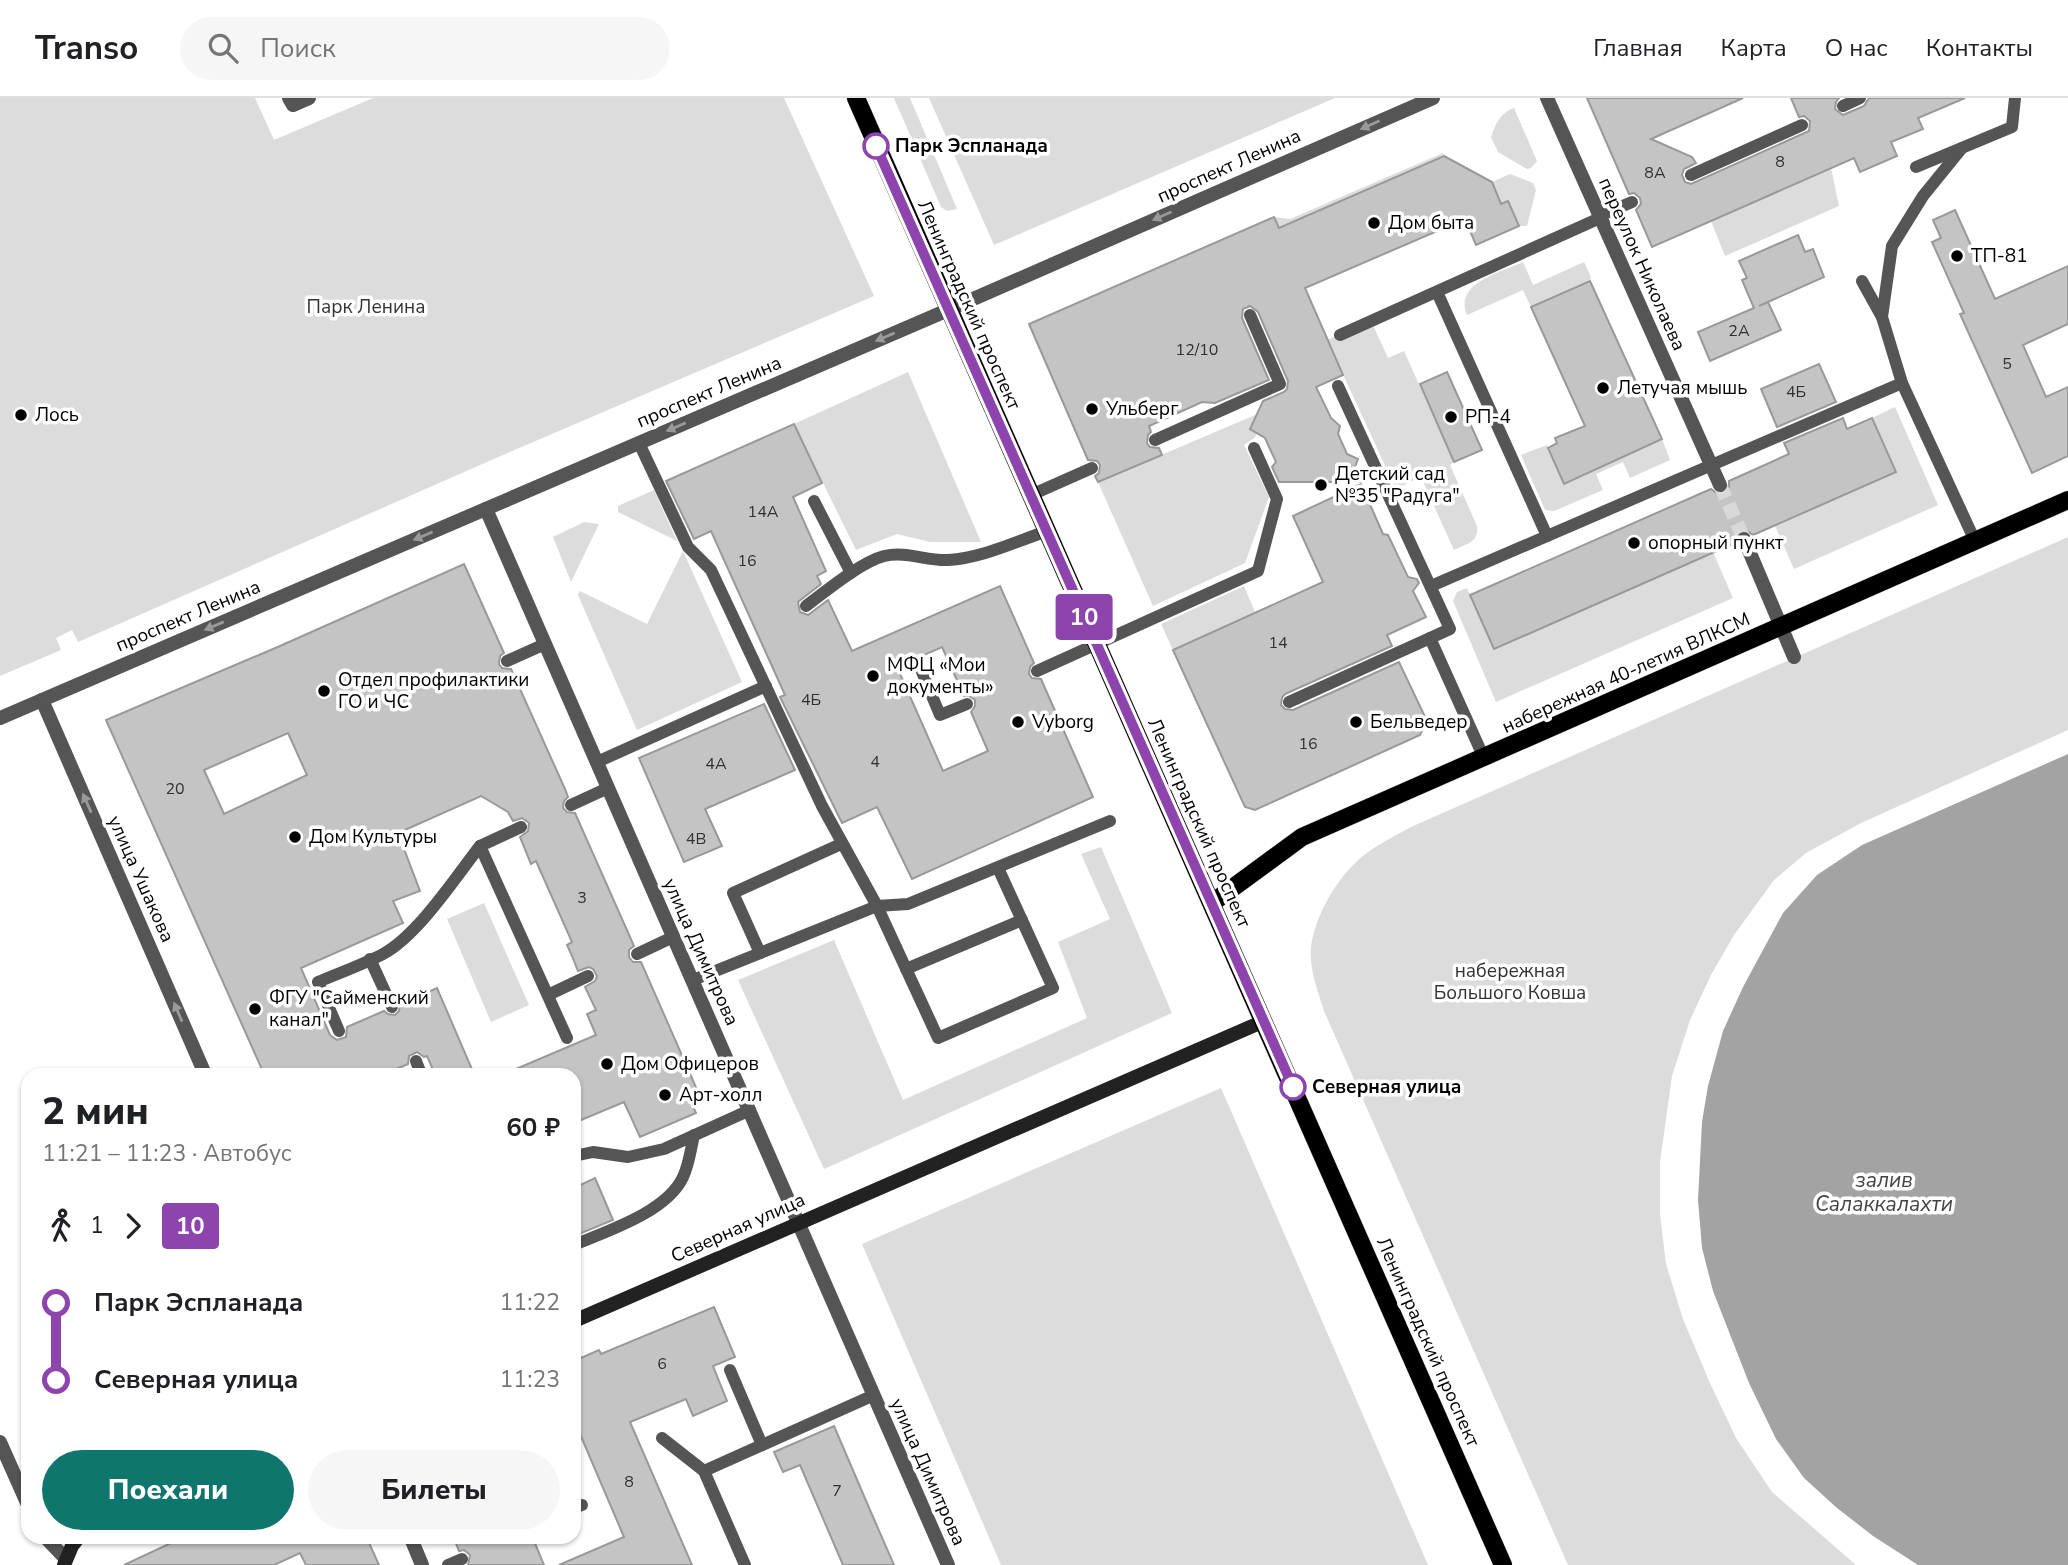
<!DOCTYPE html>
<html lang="ru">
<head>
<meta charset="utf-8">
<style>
  :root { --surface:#fff; --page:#f6f6f6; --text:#202124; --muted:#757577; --line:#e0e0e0; --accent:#0f766e }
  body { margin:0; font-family:"Nunito Sans",sans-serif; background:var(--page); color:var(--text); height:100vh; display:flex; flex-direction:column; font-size:26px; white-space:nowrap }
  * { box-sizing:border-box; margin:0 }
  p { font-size:23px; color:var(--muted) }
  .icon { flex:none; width:38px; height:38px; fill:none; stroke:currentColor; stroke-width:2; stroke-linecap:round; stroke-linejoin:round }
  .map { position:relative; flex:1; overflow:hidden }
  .side { position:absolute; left:21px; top:970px; width:560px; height:476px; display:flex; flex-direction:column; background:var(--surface); border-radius:21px; box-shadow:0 2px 5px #0004 }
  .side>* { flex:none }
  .badge { padding:0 14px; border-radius:5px; font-size:24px; line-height:46px }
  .map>.badge { position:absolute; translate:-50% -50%; box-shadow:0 0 0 4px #fff }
  .legs { display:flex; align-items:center; gap:10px; height:77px; padding:0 21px; font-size:23px }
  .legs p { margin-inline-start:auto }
  .summary { display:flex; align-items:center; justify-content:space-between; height:119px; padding:0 21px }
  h1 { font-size:38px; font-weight:800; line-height:52px }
  .button { display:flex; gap:14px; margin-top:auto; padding:14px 21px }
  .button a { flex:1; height:80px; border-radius:42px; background:var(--accent); color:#fff; font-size:28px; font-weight:800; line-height:80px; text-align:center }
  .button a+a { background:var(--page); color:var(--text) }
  ul { padding:0 21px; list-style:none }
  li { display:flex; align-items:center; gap:24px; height:77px; font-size:26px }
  li i { display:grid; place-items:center; width:10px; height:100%; margin:0 9px; background:currentColor }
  li i::after { content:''; width:18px; height:18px; margin:-9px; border:5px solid; border-radius:50%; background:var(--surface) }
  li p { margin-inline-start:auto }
  li:first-child i { background:linear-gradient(#0000 50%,currentColor 0) }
  li:last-child i { background:linear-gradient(currentColor 50%,#0000 0) }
  header { display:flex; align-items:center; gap:42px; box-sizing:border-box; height:98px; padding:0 35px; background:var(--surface); border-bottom:2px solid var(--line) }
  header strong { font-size:33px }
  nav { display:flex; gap:38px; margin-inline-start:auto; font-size:24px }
  .search { width:490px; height:63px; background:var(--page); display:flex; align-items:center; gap:18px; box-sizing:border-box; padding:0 24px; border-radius:38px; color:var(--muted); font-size:26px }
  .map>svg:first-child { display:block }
  .green { fill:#dcdcdc }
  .water { fill:#a3a3a3 }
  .building { fill:#c4c4c4; stroke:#999; stroke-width:2; fill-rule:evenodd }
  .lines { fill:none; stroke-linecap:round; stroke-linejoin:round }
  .minor-tunnel { stroke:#d9d9d9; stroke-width:14; stroke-dasharray:14 7; stroke-linecap:butt }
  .primary-casing { stroke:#dbdbdb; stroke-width:19 }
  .service { stroke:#555; stroke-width:12 }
  .minor { stroke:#555; stroke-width:14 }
  .secondary { stroke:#222; stroke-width:14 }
  .primary { stroke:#000; stroke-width:18 }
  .oneway { fill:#999 }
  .line-1-casing { stroke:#fff; stroke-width:16 }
  .line-1 { stroke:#8e44ad; stroke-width:10 }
  .stop-1-dot { fill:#fff; stroke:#8e44ad; stroke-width:3.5 }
  .poi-dot { fill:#000; stroke:#fff; stroke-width:2.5 }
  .labels { text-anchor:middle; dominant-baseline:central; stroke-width:7; stroke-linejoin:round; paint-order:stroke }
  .number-label { font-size:16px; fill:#313131 }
  .stop-label { font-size:19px; font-weight:bold; fill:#000; stroke:#fff; text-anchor:start }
  .street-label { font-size:19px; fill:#000; stroke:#fff }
  .poi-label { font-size:19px; fill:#000; stroke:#fff; text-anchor:start }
  .park-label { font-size:19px; fill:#333; stroke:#fff }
  .water-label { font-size:21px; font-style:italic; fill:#444; stroke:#fff }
</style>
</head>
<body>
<header>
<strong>Transo</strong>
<div class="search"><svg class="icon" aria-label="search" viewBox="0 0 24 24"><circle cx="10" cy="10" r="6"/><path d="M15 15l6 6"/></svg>Поиск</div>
<nav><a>Главная</a><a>Карта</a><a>О нас</a><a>Контакты</a></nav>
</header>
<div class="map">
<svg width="2068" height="1467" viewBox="0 0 2068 1467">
  <rect width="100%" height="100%" fill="#fff"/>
  <!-- green -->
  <g class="green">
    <path d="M 0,0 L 255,0 L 274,42 L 373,0 L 784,0 L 874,198 L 496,360 L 78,544 L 72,532 L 56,540 L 61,552 L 0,578 Z"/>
    <path d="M 894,0 L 910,0 L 957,111 L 947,113 L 941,109 Z"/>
    <path d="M 929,0 L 1335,0 L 994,147 Z"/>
    <path d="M 1514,10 L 1537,63 L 1531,70 L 1527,71 L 1498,54 L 1491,39 C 1496,25 1500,15 1514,10 Z"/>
    <path d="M 1443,55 L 1444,58 L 1279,130 L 1274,119 L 1290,121 Z"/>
    <path d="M 1831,70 L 1839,108 L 1725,158 L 1711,123 Z"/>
    <path d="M 1510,76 L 1533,85 L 1536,92 L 1527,128 L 1519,128 L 1508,103 L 1501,106 L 1492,84 Z"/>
    <path d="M 1523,164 L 1533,187 L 1584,164 L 1591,179 L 1590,183 L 1531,209 L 1523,192 L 1467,217 C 1453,185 1502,174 1523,164 Z"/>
    <path d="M 1371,223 L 1388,260 L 1404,253 L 1454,364 L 1450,367 L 1477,428 C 1479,444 1467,446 1454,452 L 1421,379 L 1396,391 L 1327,242 Z"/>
    <path d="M 908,274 L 981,444 L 930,444 L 897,436 L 856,452 L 794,326 Z"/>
    <path d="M 1895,309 L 1938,407 L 1794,471 L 1775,428 L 1896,374 L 1872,320 Z"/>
    <path d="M 1255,317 C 1261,334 1259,338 1244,347 L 1269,399 L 1245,465 L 1153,508 L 1098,384 Z"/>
    <path d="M 1662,341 L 1670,362 L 1630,380 L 1623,364 L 1596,376 L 1603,392 L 1554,413 L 1545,412 L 1521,357 L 1547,347 L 1565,386 Z"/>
    <path d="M 654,392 L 677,443 L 618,414 L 618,408 Z"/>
    <path d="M 584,424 L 599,426 L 571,484 L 553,439 Z"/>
    <path d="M 2068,439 L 2068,632 L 1861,725 L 1806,755 L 1774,782 L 1734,837 L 1711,877 L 1690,922 L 1672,978 L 1660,1064 L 1660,1116 L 1666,1166 L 1683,1221 L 1709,1283 L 1736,1340 L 1772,1394 L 1856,1467 L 1568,1467 L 1324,913 C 1318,893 1309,871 1311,850 C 1314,821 1333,788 1352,768 C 1368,751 1391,740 1411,729 Z"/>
    <path d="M 683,453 L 742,584 L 637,632 L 578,497 L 580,493 L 647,526 Z"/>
    <path d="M 1713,454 L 1733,500 L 1496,604 L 1453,503 L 1457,494 L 1467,490 L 1494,551 Z"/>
    <path d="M 1244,488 L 1255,514 L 1173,552 L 1161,526 Z"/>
    <path d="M 1101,749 L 1172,915 L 824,1071 L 738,882 L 834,842 L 903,1002 L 1087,920 L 1058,844 L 1110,821 L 1081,756 Z"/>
    <path d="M 484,805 L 529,907 L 491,924 L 447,821 Z"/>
    <path d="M 1221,990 L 1428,1467 L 1001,1467 L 862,1146 Z"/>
  </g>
  <!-- water -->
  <path class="water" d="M 2068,656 L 2068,1467 L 1918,1467 L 1873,1438 L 1837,1410 L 1804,1380 L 1776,1341 L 1749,1285 L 1713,1193 L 1702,1150 L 1698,1102 L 1702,1024 L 1708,988 L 1723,933 L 1743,889 L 1783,815 L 1817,777 L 1862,747 Z"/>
  <!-- building -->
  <g class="building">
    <path d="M 1587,0 L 1743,0 L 1651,41 L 1692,59 L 1696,65 L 1684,71 L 1682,77 L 1685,84 L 1691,86 L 1809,33 L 1810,23 L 1804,18 L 1799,19 L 1791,0 L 1839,0 L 1836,4 L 1835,11 L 1843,17 L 1864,8 L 1869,0 L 1965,0 L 1918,20 L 1923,31 L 1891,44 L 1897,58 L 1860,74 L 1854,60 L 1652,149 L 1636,112 L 1641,106 L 1640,100 L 1634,95 L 1629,96 Z"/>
    <path d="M 1444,58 L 1492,84 L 1501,106 L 1508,103 L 1519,128 L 1476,147 L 1465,121 L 1305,190 L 1343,277 L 1316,289 L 1331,320 L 1340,328 L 1338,336 L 1347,356 L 1358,361 L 1354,371 L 1360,384 L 1279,384 L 1272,369 L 1276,364 L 1265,340 L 1250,331 L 1263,303 L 1284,294 L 1287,291 L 1288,283 L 1258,214 L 1250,208 L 1243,211 L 1242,220 L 1269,282 L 1215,305 L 1202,304 L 1149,328 L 1151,334 L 1148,337 L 1147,345 L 1150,349 L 1159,350 L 1162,357 L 1098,384 L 1095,378 L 1099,375 L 1100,367 L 1097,363 L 1088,362 L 1029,226 L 1274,119 L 1279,130 Z"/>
    <path d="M 1955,112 L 1995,201 L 2068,168 L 2068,226 L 2023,247 L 2046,299 L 2068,289 L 2068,358 L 2032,375 L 1960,216 L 1964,215 L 1932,144 L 1941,140 L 1933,122 Z"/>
    <path d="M 1798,137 L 1805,154 L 1813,151 L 1824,179 L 1759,208 L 1768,204 L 1781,232 L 1710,263 L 1698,234 L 1754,210 L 1742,182 L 1747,180 L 1739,163 Z"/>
    <path d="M 1590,183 L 1662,341 L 1564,386 L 1548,350 L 1557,345 L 1555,340 L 1585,328 L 1531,209 Z"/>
    <path d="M 1819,266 L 1836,304 L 1777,329 L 1761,291 Z"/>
    <path d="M 1447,274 L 1482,352 L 1454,364 L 1420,286 Z"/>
    <path d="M 1843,320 L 1847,331 L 1872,320 L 1896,374 L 1753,437 L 1746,432 L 1740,432 L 1735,439 L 1735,445 L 1494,551 L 1470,497 L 1711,391 L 1718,396 L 1725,395 L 1729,389 L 1729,383 L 1789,356 L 1784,345 Z"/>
    <path d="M 794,326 L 822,385 L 793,399 L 826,473 L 817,478 L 821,486 L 798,504 L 800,514 L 808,517 L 828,502 L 852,553 L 1000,488 L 1034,565 L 1030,569 L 1029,576 L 1032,580 L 1041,581 L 1093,699 L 912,781 L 877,709 L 842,725 L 780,599 L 785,597 L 711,433 L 694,441 L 666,383 ZM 942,549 L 964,598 L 969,598 L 975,602 L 975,608 L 971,614 L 988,653 L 943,673 L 897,569 Z"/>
    <path d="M 1361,386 L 1383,436 L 1388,437 L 1408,479 L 1417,481 L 1419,485 L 1413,493 L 1426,519 L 1387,537 L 1392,548 L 1285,596 L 1282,600 L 1281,607 L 1285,611 L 1293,612 L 1399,564 L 1427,623 L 1420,637 L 1255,712 L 1245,709 L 1173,552 L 1323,484 L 1293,418 Z"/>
    <path d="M 464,466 L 504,555 L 500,558 L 499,566 L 502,570 L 511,571 L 565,691 L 568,699 L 564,703 L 563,710 L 567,714 L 575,715 L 634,848 L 629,852 L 629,859 L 633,864 L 641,864 L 698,994 L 688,998 L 696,1015 L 640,1039 L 624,1004 L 574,1025 L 574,976 L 504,976 L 596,937 L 587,916 L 596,912 L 585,889 L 595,883 L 597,878 L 593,871 L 589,869 L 578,873 L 572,858 L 567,847 L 572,844 L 536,763 L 531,766 L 520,739 L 528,733 L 529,725 L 522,720 L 513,723 L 508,714 L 481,698 L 398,735 L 420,793 L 393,803 L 403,825 L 301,870 L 330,937 L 337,942 L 346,939 L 347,929 L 384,913 L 388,916 L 395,917 L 399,913 L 400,906 L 437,890 L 474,976 L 435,976 L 427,958 L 424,959 L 417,954 L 409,958 L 408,966 L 385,976 L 264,976 L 106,622 L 280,548 ZM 288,635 L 307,677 L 224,716 L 204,672 Z"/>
    <path d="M 764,606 L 795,672 L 705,711 L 722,748 L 684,764 L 639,660 Z"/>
    <path d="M 595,1080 L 613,1122 L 574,1138 L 574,1090 Z"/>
    <path d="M 714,1209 L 735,1259 L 713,1268 L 727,1303 L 693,1318 L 686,1301 L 630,1324 L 692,1467 L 559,1467 L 624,1439 L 580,1336 L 574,1338 L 574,1263 L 599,1252 L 601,1256 Z"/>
    <path d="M 834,1328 L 870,1412 L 894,1467 L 843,1467 L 800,1367 L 783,1374 L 774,1354 Z"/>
    <path d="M 186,1438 L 366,1438 L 379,1467 L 306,1467 L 300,1455 L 274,1467 L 124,1467 Z"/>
    <path d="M 453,1438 L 532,1438 L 544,1467 L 468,1467 L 470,1457 L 464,1452 L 459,1453 Z"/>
  </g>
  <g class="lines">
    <!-- minor-tunnel -->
    <path class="minor-tunnel" d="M 1720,387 L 1744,441"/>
    <defs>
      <g id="primary">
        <path d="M 856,0 L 1503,1467"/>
        <path d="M 1212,805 L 1302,739 L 2068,402"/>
      </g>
    </defs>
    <!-- primary casing -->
    <use href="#primary" class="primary-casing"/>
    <!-- service -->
    <g class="service">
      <path d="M 1843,8 L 1860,0"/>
      <path d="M 1962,50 L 1923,98 L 1892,148 L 1882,219 L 1902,285 L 1975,443"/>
      <path d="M 1916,69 L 2012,29 L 2015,0"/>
      <path d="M 1691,77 L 1802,27"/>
      <path d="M 1599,118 L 1632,104"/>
      <path d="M 1862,183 L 1882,219"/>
      <path d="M 1437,194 L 1547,438"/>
      <path d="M 1340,237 L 1600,120"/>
      <path d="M 1155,342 L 1280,286 L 1250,217"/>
      <path d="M 639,345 L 688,449 L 711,472 L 822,708 L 877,808 L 938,940 L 1053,890 L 998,770"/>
      <path d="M 1031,397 L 1092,370"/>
      <path d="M 814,403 L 851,475"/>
      <path d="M 1431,488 L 1902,285"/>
      <path d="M 806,508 C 826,493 861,464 884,458 C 907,453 926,463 948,462 C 982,460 1015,444 1047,433"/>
      <path d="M 1430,540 L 1484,660"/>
      <path d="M 507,563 L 545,546"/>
      <path d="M 1037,573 L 1258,473 L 1277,401 L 1254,350"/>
      <path d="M 922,574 L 940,617 L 967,606"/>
      <path d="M 1289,604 L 1450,531 L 1338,288"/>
      <path d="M 597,664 L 766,588"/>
      <path d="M 571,707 L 608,690"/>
      <path d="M 480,748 L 521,729"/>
      <path d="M 760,855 L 733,795 L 841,746"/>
      <path d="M 637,856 L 673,839"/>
      <path d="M 370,861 L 392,909"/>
      <path d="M 906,871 L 1022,822"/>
      <path d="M 693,882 L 877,808 L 908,806 L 1110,723"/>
      <path d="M 548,897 L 588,878"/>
      <path d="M 339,933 L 318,884 C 339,875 362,867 383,856 C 418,837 455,780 480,748 L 567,940"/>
      <path d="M 416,963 L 421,976"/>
      <path d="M 574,1058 L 593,1054 L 628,1059 L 664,1051 L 750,1012"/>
      <path d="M 574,1147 C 607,1133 667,1114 683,1079 C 689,1067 691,1050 694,1037"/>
      <path d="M 730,1272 L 762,1347"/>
      <path d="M 662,1340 L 704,1373 L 874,1297"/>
      <path d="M 704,1373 L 745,1467"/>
      <path d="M 574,1410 L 582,1407"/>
      <path d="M 448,1467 L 462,1461"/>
    </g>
    <!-- minor -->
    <g class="minor">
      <path d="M 289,0 L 293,7 L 309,0"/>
      <path d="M 1547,0 L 1720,387"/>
      <path d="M 486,411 L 948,1467"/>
      <path d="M 1744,441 L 1794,559"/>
      <path d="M 42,602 L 205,976"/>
      <path d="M 0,620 L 948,212 L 1433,0"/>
      <path d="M 0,1344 L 28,1407"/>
      <path d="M 44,1438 L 66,1461"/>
      <path d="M 410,1438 L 422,1467"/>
    </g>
    <!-- secondary -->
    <g class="secondary">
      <path d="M 574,1223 L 1264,923"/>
      <path d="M 64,1467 L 72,1448 L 80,1438"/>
    </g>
    <!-- primary -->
    <use href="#primary" class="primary"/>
  </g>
  <!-- one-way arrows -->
  <defs><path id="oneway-solid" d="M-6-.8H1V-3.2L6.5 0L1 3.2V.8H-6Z" transform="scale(1.75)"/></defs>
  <g class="oneway">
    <use href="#oneway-solid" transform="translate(1370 27) rotate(156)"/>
    <use href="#oneway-solid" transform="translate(1162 118) rotate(156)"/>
    <use href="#oneway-solid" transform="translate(885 239) rotate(157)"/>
    <use href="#oneway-solid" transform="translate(676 329) rotate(157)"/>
    <use href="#oneway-solid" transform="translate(423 438) rotate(157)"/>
    <use href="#oneway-solid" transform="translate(214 528) rotate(157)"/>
    <use href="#oneway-solid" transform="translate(87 705) rotate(-114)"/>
    <use href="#oneway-solid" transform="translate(178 914) rotate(-113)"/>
  </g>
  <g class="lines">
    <defs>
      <path id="line-1" d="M 876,48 L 1293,989"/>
    </defs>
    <!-- line-1 casing -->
    <use href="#line-1" class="line-1-casing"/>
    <!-- line-1 -->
    <use href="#line-1" class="line-1"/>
  </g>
  <!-- markers -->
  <g class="stop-1-dot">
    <circle cx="876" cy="48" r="12"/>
    <circle cx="1293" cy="989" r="12"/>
  </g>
  <g class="poi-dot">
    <circle cx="1374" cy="125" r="7"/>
    <circle cx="1957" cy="158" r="7"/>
    <circle cx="1603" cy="290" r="7"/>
    <circle cx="1092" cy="311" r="7"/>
    <circle cx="21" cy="317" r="7"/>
    <circle cx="1451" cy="319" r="7"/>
    <circle cx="1321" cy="387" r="7"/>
    <circle cx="1634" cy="445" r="7"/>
    <circle cx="873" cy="578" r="7"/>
    <circle cx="324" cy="593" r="7"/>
    <circle cx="1018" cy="624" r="7"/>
    <circle cx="1356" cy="624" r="7"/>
    <circle cx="295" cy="739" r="7"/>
    <circle cx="255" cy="911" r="7"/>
    <circle cx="607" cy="966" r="7"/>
    <circle cx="665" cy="997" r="7"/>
  </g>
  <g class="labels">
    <!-- number labels -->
    <g class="number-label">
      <text x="1780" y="64">8</text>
      <text x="1655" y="75">8А</text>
      <text x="1739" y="233">2А</text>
      <text x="1197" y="252">12/10</text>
      <text x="2007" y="266">5</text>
      <text x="1796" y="294">4Б</text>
      <text x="763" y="414">14А</text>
      <text x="747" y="463">16</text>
      <text x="1278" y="545">14</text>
      <text x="811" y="602">4Б</text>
      <text x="1308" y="646">16</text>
      <text x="875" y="664">4</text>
      <text x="716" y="666">4А</text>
      <text x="175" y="691">20</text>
      <text x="696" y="741">4В</text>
      <text x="582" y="800">3</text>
      <text x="662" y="1266">6</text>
      <text x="629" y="1384">8</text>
      <text x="837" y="1393">7</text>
    </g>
    <!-- stop labels -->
    <g class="stop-label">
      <text x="895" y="48">Парк Эспланада</text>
      <text x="1312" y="989">Северная улица</text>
    </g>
    <!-- street labels -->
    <g class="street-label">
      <text transform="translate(1229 68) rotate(-24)">проспект Ленина</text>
      <text transform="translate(1642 166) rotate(66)">переулок Николаева</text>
      <text transform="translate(969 207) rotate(66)">Ленинградский проспект</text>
      <text transform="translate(709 294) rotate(-23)">проспект Ленина</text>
      <text transform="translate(188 518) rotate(-23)">проспект Ленина</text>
      <text transform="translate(1626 575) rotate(-24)">набережная 40-летия ВЛКСМ</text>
      <text transform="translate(1199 725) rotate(66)">Ленинградский проспект</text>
      <text transform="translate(141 781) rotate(66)">улица Ушакова</text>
      <text transform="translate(701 854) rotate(66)">улица Димитрова</text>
      <text transform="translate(738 1130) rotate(-24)">Северная улица</text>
      <text transform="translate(1428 1244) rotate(66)">Ленинградский проспект</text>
      <text transform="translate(928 1374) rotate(66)">улица Димитрова</text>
    </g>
    <!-- poi labels -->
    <g class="poi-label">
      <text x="1388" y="125">Дом быта</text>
      <text x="1971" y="158">ТП-81</text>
      <text x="1617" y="290">Летучая мышь</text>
      <text x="1106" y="311">Ульберг</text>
      <text x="35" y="317">Лось</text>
      <text x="1465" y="319">РП-4</text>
      <text x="1335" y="376">Детский сад<tspan x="1335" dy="22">№35 "Радуга"</tspan></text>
      <text x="1648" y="445">опорный пункт</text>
      <text x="887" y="567">МФЦ «Мои<tspan x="887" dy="22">документы»</tspan></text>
      <text x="338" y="582">Отдел профилактики<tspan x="338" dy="22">ГО и ЧС</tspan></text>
      <text x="1032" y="624">Vyborg</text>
      <text x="1370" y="624">Бельведер</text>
      <text x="309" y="739">Дом Культуры</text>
      <text x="269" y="900">ФГУ "Сайменский<tspan x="269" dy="22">канал"</tspan></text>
      <text x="621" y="966">Дом Офицеров</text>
      <text x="679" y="997">Арт-холл</text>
    </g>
    <!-- park labels -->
    <g class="park-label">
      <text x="366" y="209">Парк Ленина</text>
      <text x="1510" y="873">набережная<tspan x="1510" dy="22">Большого Ковша</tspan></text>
    </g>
    <!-- water labels -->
    <g class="water-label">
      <text x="1884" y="1082">залив<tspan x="1884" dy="24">Салаккалахти</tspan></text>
    </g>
  </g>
</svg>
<b class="badge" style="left:1084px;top:519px;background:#8e44ad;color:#fff">10</b>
<section class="side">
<div class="summary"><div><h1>2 мин</h1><p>11:21 – 11:23 · Автобус</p></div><b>60 ₽</b></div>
<div class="legs"><svg class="icon" aria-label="walk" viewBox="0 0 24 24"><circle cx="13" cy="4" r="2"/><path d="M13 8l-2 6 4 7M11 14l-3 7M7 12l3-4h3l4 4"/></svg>1<svg class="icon" aria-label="forward" viewBox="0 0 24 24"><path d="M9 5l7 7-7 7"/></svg><b class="badge" style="background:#8e44ad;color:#fff">10</b></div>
<ul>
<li><i style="color:#8e44ad"></i><b>Парк Эспланада</b><p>11:22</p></li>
<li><i style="color:#8e44ad"></i><b>Северная улица</b><p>11:23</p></li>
</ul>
<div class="button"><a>Поехали</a><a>Билеты</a></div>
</section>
</div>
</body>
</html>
